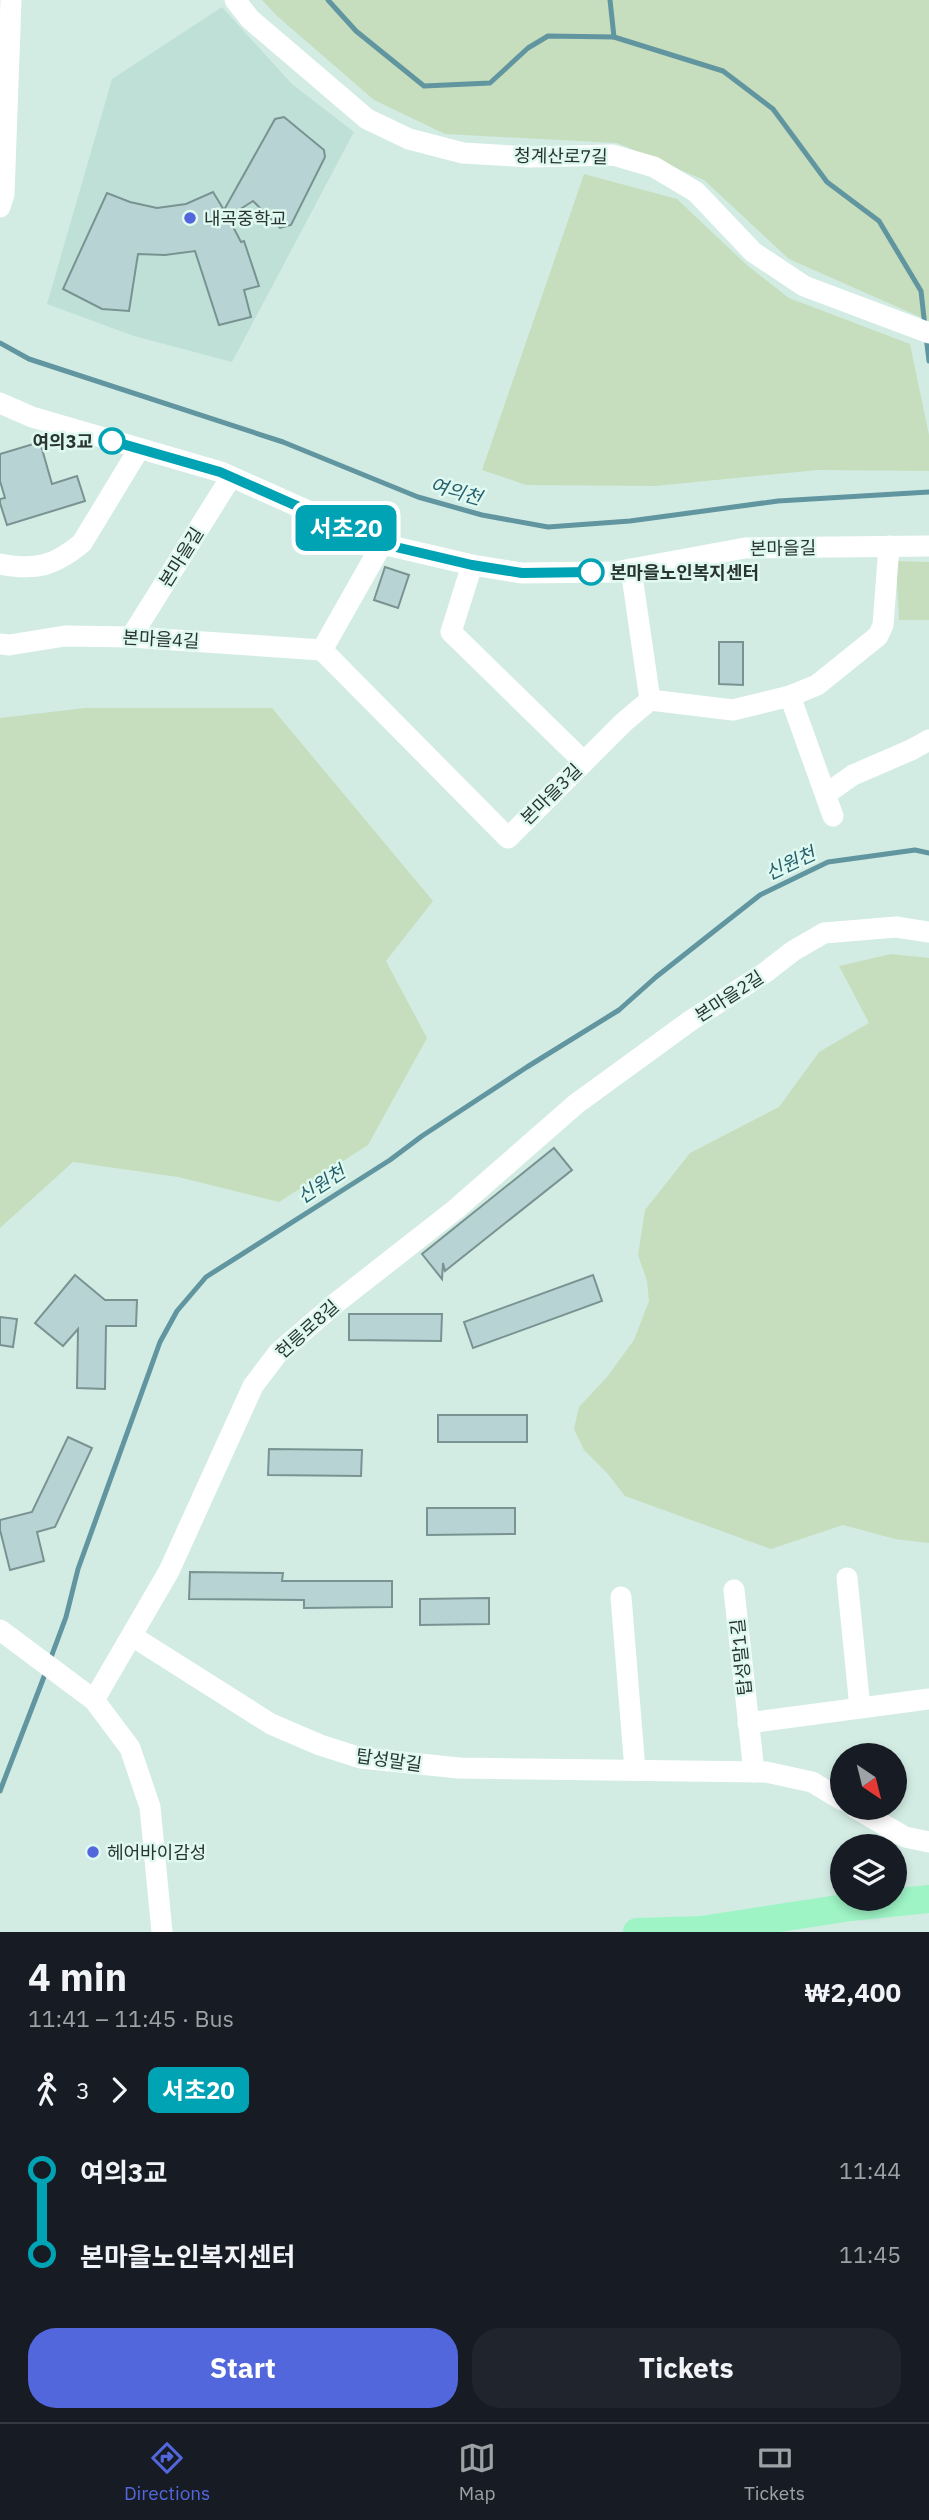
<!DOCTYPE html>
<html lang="en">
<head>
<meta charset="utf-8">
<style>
  :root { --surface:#171b24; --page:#20242c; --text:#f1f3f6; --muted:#9ea1a6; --line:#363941; --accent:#5367dd }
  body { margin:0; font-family:"IBM Plex Sans","Noto Sans KR",sans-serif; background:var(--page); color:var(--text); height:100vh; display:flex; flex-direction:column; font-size:26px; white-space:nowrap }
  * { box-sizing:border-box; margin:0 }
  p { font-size:23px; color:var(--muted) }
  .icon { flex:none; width:38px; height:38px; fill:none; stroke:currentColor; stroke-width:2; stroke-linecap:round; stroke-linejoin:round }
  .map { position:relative; height:1932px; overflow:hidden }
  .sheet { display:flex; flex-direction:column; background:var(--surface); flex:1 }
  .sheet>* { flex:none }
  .badge { padding:0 14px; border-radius:10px; font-size:24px; line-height:46px }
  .needle { width:46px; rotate:145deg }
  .controls { position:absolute; left:830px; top:1743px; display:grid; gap:14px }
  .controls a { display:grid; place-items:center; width:77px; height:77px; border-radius:50%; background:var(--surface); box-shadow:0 4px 10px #0003; font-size:35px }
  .map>.badge { position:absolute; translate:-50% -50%; box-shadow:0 0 0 4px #fff }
  .legs { display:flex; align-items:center; gap:10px; height:77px; padding:0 28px; font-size:23px }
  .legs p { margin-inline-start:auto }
  .headline { display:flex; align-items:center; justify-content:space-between; height:119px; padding:0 28px }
  h1 { font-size:38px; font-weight:700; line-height:52px }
  .cta { display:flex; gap:14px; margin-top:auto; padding:14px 28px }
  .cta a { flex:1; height:80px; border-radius:28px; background:var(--accent); color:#fff; font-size:28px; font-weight:700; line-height:80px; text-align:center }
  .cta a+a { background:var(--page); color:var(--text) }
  ul { padding:0 28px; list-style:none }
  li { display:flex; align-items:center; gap:24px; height:84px; font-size:26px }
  li i { display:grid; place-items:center; width:10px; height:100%; margin:0 9px; background:currentColor }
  li i::after { content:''; width:18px; height:18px; margin:-9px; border:5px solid; border-radius:50%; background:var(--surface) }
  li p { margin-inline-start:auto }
  li:first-child i { background:linear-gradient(#0000 50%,currentColor 0) }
  li:last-child i { background:linear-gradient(currentColor 50%,#0000 0) }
  .dock { display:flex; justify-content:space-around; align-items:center; height:98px; border-top:2px solid var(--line); background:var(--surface); font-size:19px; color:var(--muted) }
  .dock a { display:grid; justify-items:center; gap:4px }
  .dock .on { color:var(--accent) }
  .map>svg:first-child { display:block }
  .built { fill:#bfe0d7 }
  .green { fill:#c6debd }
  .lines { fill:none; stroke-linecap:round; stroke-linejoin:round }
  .stream { stroke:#6195a0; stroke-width:5 }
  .building { fill:#b8d3d3; stroke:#799392; stroke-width:2 }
  .minor { stroke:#fff; stroke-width:21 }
  .major { stroke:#9ef4c5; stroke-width:28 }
  .line-1-casing { stroke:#fff; stroke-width:16 }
  .line-1 { stroke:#00a3b4; stroke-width:10 }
  .poi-dot { fill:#5367dd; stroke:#dff9f1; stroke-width:2.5 }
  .stop-1-dot { fill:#fff; stroke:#00a3b4; stroke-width:3.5 }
  .labels { text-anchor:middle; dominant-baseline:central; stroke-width:5; stroke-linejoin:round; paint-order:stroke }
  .street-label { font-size:18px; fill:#2a3431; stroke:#dff9f1 }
  .poi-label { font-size:18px; fill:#2a3431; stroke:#dff9f1; text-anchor:start }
  .stop-label { font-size:18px; font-weight:bold; fill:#2a3431; stroke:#dff9f1; text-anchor:end }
  .water-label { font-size:19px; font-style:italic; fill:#255f6c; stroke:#dff9f1 }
</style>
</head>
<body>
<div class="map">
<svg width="929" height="1932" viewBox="0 0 929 1932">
  <rect width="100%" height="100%" fill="#d2ece4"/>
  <!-- built -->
  <path class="built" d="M 222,7 L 292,84 L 354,132 L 232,362 L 134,336 L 47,304 L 112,79 Z"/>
  <!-- green -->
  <g class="green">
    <path d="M 262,0 L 929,0 L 929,321 L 789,259 L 704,180 L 617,143 L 445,134 L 374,100 L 277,16 Z"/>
    <path d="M 584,174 L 677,199 L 748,266 L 789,298 L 910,344 L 929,435 L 929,471 L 817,470 L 655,486 L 526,485 L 482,470 Z"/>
    <path d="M 896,561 L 929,562 L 929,620 L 899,620 Z"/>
    <path d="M 85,708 L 272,708 L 433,901 L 386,961 L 427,1038 L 368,1145 L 279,1202 L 178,1177 L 73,1162 L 0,1228 L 0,718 Z"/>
    <path d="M 891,954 L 929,958 L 929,1543 L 895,1539 L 843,1525 L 771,1549 L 625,1496 L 607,1473 L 584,1450 L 574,1429 L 579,1407 L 607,1377 L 634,1340 L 649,1301 L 647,1281 L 638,1255 L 645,1210 L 690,1153 L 779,1107 L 819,1052 L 869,1023 L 839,966 Z"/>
  </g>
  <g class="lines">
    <!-- stream -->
    <g class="stream">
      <path d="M 328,0 L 356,31 L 424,86 L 490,83 L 528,48 L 548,36 L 614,37 L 723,71 L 773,109 L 827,182 L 879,221 L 921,291 L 925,327"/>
      <path d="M 610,0 L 614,37"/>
      <path d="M 926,336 L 929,361"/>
      <path d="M 0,343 L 29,359 L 283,442 L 418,497 L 482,515 L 548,527 L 630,521 L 778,501 L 929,492"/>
      <path d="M 50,1660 L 66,1617 L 78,1569 L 160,1342 L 177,1311 L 206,1277 L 390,1160 L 422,1136 L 527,1067 L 619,1010 L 656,977 L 760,895 L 828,862 L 915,850 L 929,853"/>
      <path d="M 0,1791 L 47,1669"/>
    </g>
  </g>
  <!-- building -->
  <g class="building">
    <path d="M 284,117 L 324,150 L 325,157 L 291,225 L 280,228 L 253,201 L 228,217 L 241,242 L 244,241 L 259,286 L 244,290 L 251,317 L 219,325 L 195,251 L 165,255 L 138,254 L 129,311 L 102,309 L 63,289 L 107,193 L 130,202 L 157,208 L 186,204 L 213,192 L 224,210 L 275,119 Z"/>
    <path d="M 40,442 L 52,484 L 77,476 L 85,501 L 7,525 L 0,503 L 0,499 L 5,498 L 0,481 L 0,454 Z"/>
    <path d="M 385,567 L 409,575 L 398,608 L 374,600 Z"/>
    <path d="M 719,642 L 743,642 L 743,685 L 719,684 Z"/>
    <path d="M 554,1148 L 572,1170 L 445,1271 L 443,1263 L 442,1279 L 422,1254 Z"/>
    <path d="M 75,1275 L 105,1300 L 137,1300 L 136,1326 L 106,1326 L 105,1389 L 77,1388 L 78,1329 L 63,1346 L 35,1323 Z"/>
    <path d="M 593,1275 L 602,1301 L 473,1348 L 464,1322 Z"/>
    <path d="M 349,1314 L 442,1314 L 441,1341 L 349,1340 Z"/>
    <path d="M 0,1317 L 17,1319 L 13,1347 L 0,1345 Z"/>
    <rect x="438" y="1415" width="89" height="27"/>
    <path d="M 68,1437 L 92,1448 L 55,1527 L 37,1532 L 44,1561 L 10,1570 L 0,1530 L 0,1520 L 32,1512 Z"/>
    <path d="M 269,1449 L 362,1450 L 361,1476 L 268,1475 Z"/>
    <path d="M 427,1508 L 515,1508 L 515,1534 L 427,1535 Z"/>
    <path d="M 190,1572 L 283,1573 L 282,1581 L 392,1581 L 392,1607 L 304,1608 L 304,1600 L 189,1599 Z"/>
    <path d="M 489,1598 L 489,1624 L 420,1625 L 420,1599 Z"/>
  </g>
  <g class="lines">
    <!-- minor -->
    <g class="minor">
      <path d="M 235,0 L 250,19 L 367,119 L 409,139 L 463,153 L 530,157 L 613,155 L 654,167 L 696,192 L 753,252 L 804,286 L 929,333"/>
      <path d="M 0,207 L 4,194 L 11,0"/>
      <path d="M 0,403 L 32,417 L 221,472 L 382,544 L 472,565 L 522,573 L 615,572 L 745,548 L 929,546"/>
      <path d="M 382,544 L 322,650 L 508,838 L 624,722 L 650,700 L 631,569"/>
      <path d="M 0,564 C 36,571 54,566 82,543 L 139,449"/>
      <path d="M 472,565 L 451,632 L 584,762"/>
      <path d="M 131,637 L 231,477"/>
      <path d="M 0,644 L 9,645 L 65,636 L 131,637 L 322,650"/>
      <path d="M 790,696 L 833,816"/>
      <path d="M 650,700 L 733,710 L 790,696 L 817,685 L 878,636 L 883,625 L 889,546"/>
      <path d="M 826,794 L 853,775 L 911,750 L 929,740"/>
      <path d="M 847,1578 L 860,1708"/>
      <path d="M 734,1590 L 754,1772"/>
      <path d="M 621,1597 L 635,1770"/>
      <path d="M 0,1630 L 94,1700 L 130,1748 L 150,1807 L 162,1932"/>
      <path d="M 132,1636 L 271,1724 L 320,1745 L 361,1758 L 459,1768 L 766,1772 L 812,1782 L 842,1800"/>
      <path d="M 94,1700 L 169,1571 L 253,1386 L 278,1353 L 336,1303 L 456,1209 L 576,1104 L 690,1021 L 766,972 L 793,951 L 824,933 L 896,927 L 929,932"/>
      <path d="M 748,1723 L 929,1699"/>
      <path d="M 855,1808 L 905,1837 L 929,1842"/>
    </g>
    <!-- major -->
    <path class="major" d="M 637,1932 L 701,1930 L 851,1907 L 929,1899"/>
  </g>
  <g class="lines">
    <defs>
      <path id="line-1" d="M 112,441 L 220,472 L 383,544 L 472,565 L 522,573 L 591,572"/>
    </defs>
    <!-- line-1 casing -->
    <use href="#line-1" class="line-1-casing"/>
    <!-- line-1 -->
    <use href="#line-1" class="line-1"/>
  </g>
  <!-- markers -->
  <g class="poi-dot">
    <circle cx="190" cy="218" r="7"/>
    <circle cx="93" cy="1852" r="7"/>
  </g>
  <g class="stop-1-dot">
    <circle cx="112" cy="441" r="12"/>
    <circle cx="591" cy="572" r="12"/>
  </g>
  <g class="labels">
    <!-- street labels -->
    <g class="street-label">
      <text transform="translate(561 156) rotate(1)">청계산로7길</text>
      <text transform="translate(783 548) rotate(-1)">본마을길</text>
      <text transform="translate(181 557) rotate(-58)">본마을길</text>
      <text transform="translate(161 639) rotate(3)">본마을4길</text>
      <text transform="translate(551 794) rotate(-45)">본마을3길</text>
      <text transform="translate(729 996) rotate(-33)">본마을2길</text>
      <text transform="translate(307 1329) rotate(-42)">헌릉로8길</text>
      <text transform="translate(741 1657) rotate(-96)">탑성말1길</text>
      <text transform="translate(389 1760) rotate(8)">탑성말길</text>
    </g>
    <!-- poi labels -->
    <g class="poi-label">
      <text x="204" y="218">내곡중학교</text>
      <text x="107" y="1852">헤어바이감성</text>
    </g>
    <!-- stop labels -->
    <g class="stop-label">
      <text x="93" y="441">여의3교</text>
      <text x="610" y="572" text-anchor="start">본마을노인복지센터</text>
    </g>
    <!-- water labels -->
    <g class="water-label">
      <text transform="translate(456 491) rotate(16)">여의천</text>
      <text transform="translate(790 863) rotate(-25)">신원천</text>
      <text transform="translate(321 1184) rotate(-33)">신원천</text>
    </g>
  </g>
</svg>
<div class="controls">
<a><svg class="needle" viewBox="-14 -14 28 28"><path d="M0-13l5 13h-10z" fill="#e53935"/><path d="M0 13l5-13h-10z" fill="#9ea1a6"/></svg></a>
<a><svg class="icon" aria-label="layers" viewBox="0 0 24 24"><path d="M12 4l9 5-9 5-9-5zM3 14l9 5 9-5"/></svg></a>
</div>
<b class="badge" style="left:346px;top:528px;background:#00a3b4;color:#fff">서초20</b>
</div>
<section class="sheet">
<div class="headline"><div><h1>4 min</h1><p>11:41 – 11:45 · Bus</p></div><b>₩2,400</b></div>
<div class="legs"><svg class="icon" aria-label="walk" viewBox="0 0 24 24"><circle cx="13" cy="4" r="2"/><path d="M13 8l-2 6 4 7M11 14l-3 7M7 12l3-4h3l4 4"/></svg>3<svg class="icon" aria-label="forward" viewBox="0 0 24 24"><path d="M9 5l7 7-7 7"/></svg><b class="badge" style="background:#00a3b4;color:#fff">서초20</b></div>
<ul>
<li><i style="color:#00a3b4"></i><b>여의3교</b><p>11:44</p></li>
<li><i style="color:#00a3b4"></i><b>본마을노인복지센터</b><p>11:45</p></li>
</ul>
<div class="cta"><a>Start</a><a>Tickets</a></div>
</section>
<nav class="dock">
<a class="on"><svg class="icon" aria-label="directions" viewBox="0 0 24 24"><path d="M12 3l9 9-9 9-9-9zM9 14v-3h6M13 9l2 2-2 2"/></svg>Directions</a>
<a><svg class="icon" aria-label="map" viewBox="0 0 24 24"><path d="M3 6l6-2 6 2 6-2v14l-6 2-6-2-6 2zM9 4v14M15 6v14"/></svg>Map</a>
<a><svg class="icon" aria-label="tickets" viewBox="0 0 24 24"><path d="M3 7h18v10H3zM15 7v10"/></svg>Tickets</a>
</nav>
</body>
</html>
